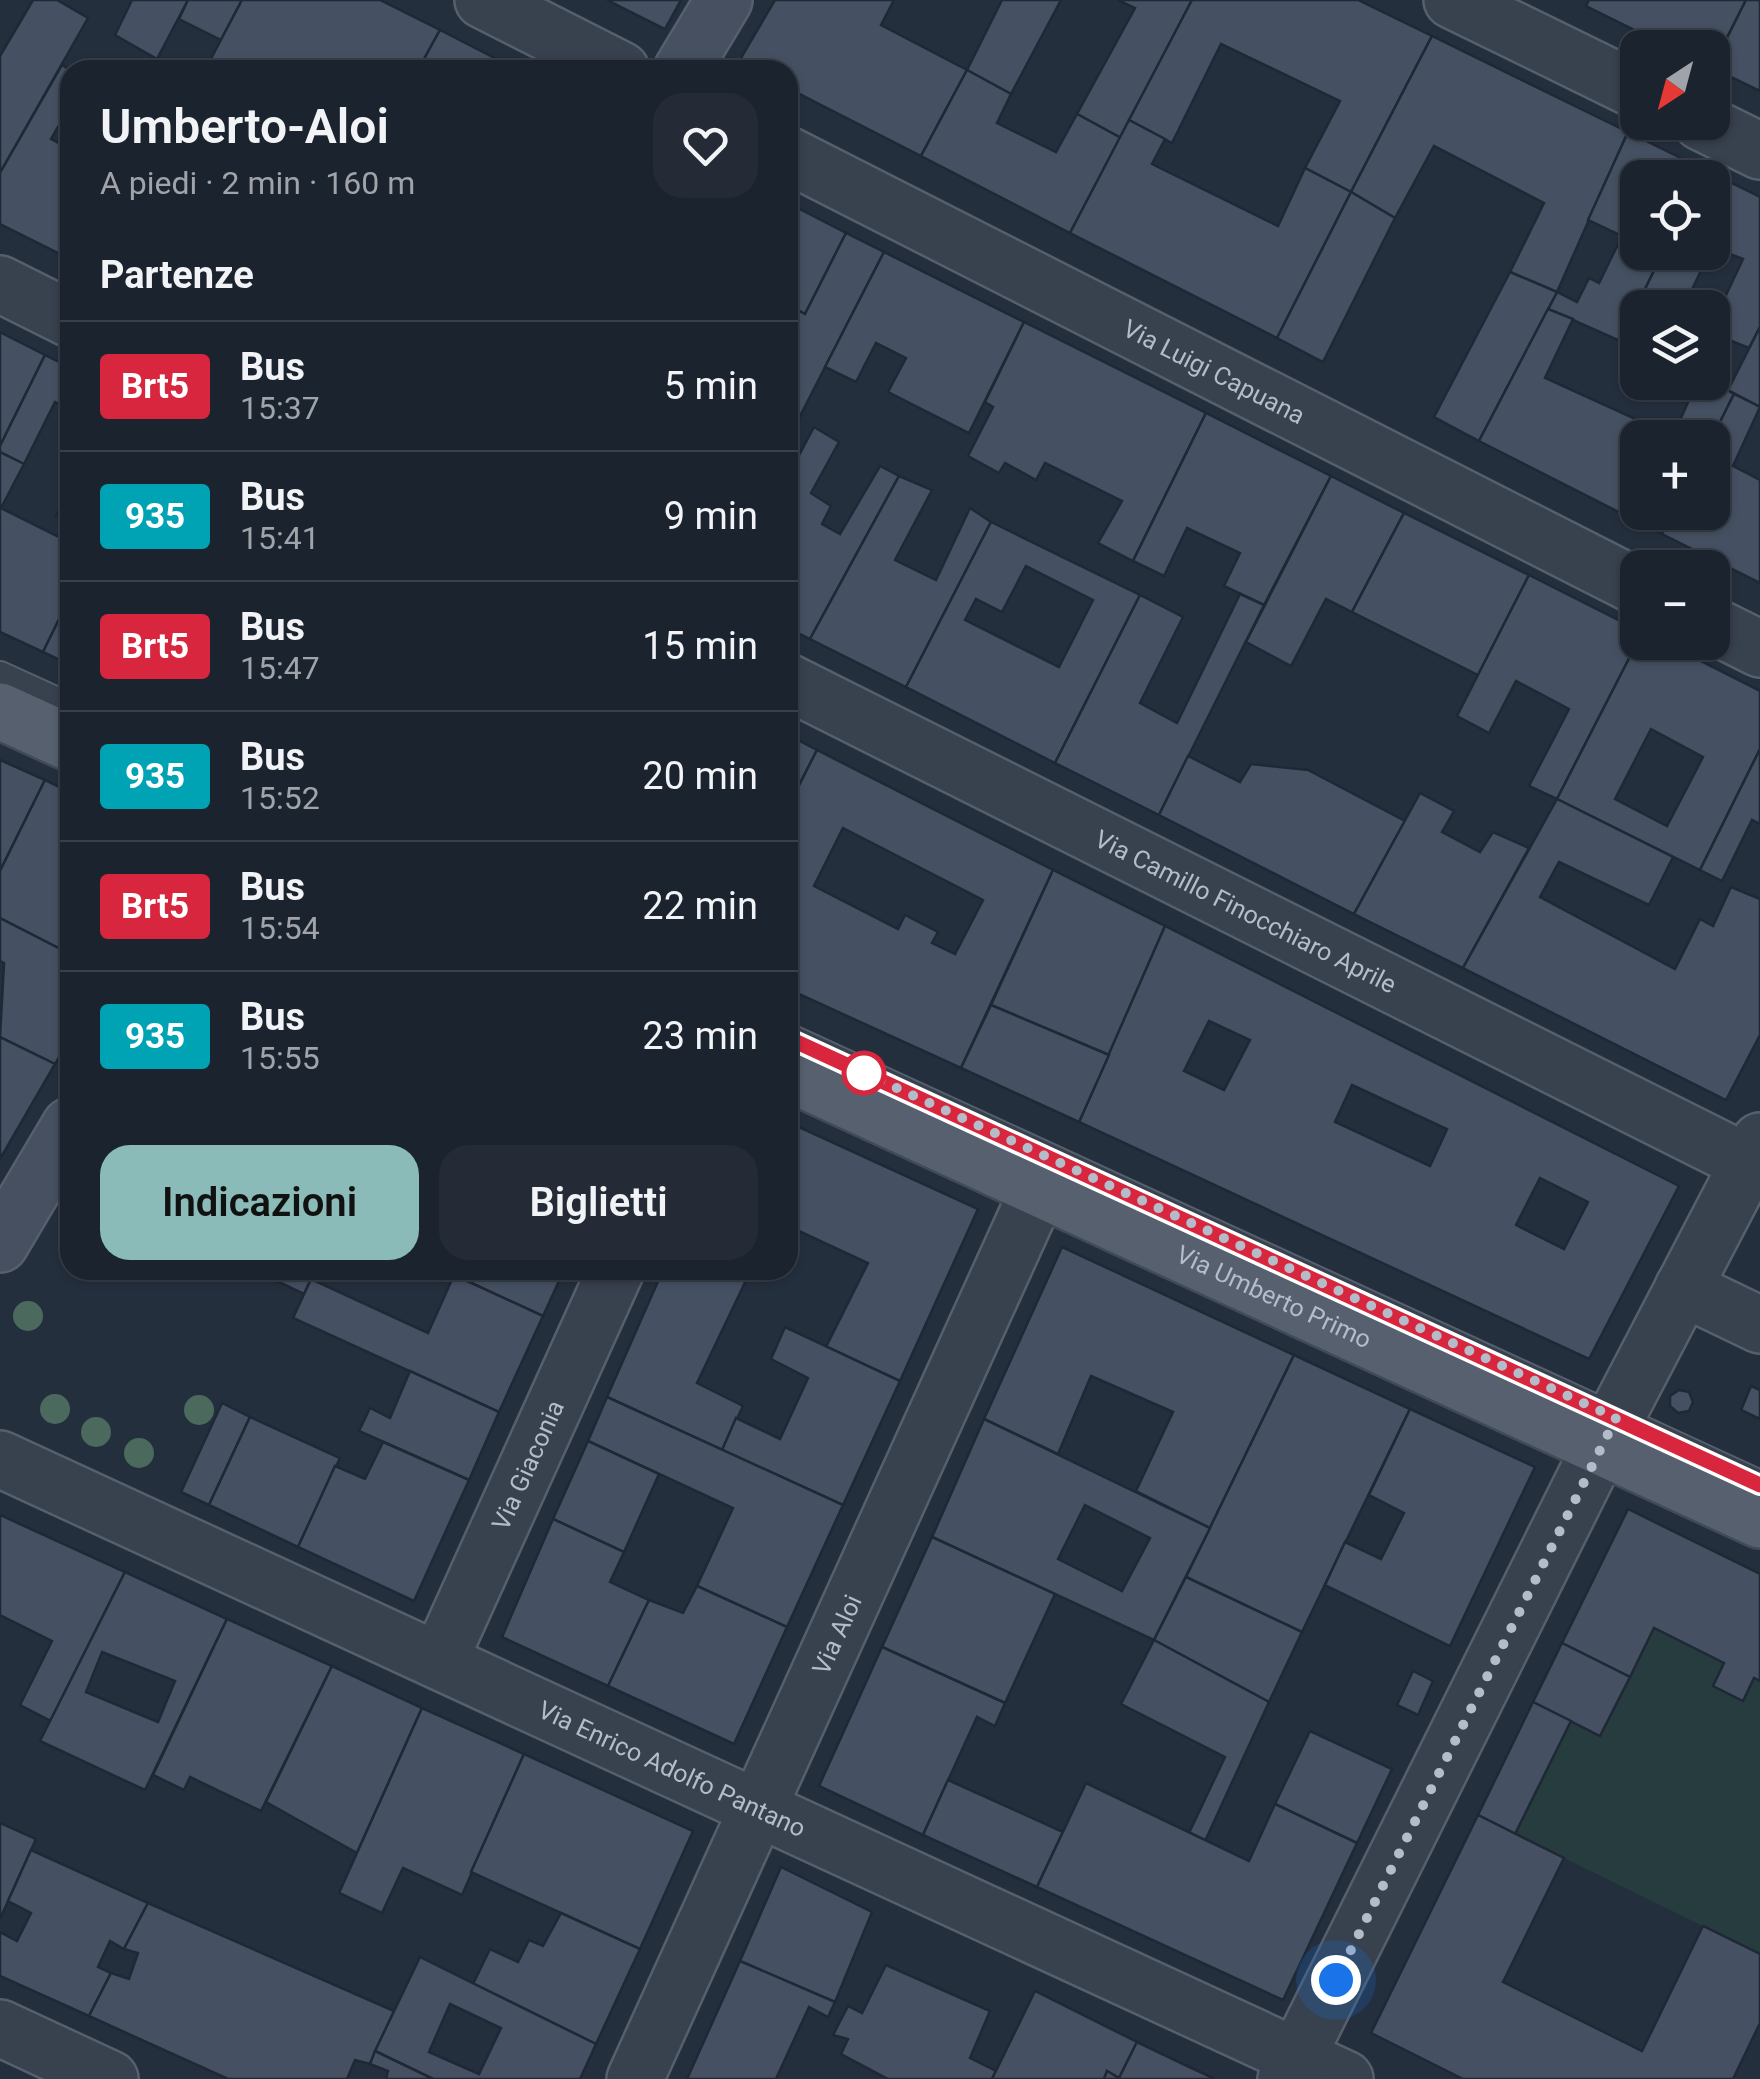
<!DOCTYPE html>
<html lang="it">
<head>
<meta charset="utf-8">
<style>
  :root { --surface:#1b232e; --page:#242b36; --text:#f1f3f6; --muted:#a0a4aa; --line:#39404a; --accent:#8bbbb9 }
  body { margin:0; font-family:Roboto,sans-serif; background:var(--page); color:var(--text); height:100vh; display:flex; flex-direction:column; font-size:38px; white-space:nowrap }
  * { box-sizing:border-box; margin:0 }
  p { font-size:32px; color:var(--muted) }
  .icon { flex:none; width:55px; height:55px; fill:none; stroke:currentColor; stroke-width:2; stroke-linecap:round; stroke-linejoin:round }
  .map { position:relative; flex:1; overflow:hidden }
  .drawer { position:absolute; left:60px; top:60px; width:738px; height:1220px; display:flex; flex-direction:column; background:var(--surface); border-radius:30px; box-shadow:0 2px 8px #0004,0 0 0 2px var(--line) }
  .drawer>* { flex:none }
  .badge { padding:0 20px; border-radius:8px; font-size:35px; line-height:65px }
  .needle { width:65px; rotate:216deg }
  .buttons { position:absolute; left:1620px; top:30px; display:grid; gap:20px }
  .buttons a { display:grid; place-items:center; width:110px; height:110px; border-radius:20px; background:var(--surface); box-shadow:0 2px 8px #0004,0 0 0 2px var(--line); font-size:50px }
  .you { position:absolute; width:50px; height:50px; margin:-25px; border:8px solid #fff; border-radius:50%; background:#1a73e8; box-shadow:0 0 0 15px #1a73e833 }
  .map>.badge { position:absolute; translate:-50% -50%; box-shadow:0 0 0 5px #fff }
  h2 { padding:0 40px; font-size:38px; line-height:90px }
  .round { display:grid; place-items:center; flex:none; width:105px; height:105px; border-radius:30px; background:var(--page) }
  .summary { display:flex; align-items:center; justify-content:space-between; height:170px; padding:0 40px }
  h1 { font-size:48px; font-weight:600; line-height:75px }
  .button { display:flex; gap:20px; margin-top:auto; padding:20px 40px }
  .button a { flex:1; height:115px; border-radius:30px; background:var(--accent); color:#111; font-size:40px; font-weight:600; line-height:115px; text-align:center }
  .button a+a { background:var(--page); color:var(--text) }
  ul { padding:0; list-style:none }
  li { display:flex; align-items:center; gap:30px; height:130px; padding:0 40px; border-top:2px solid var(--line) }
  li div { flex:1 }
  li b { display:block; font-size:38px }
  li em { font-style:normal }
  li .badge { min-width:110px; font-weight:700; text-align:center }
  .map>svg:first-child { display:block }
  .green { fill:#263c3f }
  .building { fill:#455162; stroke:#1f2835; stroke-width:2.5; fill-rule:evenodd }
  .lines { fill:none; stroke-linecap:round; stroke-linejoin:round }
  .service-casing { stroke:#565f6c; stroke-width:32 }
  .minor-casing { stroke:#565f6c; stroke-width:60 }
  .tertiary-casing { stroke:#565f6c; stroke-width:60 }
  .secondary-casing { stroke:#565f6c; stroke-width:60 }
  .primary-casing { stroke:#414a57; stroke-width:60 }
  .service { stroke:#38414e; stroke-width:28 }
  .minor { stroke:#38414e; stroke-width:55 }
  .tertiary { stroke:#38414e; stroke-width:55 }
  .secondary { stroke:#465061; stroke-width:55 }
  .primary { stroke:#56606e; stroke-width:55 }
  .tree { fill:#4b6a5d }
  .line-casing { stroke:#fff; stroke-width:22 }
  .line { stroke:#d7263d; stroke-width:15 }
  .walk { stroke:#b4bcc9; stroke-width:10; stroke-dasharray:0 18 }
  .stop-dot { fill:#fff; stroke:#d7263d; stroke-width:5 }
  .labels { text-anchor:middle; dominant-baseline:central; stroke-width:8; stroke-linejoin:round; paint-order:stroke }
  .street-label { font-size:25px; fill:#b4bcc9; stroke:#1d2633 }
</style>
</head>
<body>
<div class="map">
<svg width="1760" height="2079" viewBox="0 0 1760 2079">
  <rect width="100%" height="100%" fill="#242f3e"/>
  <!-- green -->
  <path class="green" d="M 1654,1628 L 1724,1663 L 1714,1686 L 1743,1700 L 1754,1678 L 1760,1681 L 1760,1954 L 1515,1834 L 1571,1721 L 1601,1736 Z"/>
  <!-- building -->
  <g class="building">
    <path d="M 33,0 L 57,0 L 88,18 L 0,173 L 0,56 Z"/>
    <path d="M 132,0 L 188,0 L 157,59 L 115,35 Z"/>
    <path d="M 188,0 L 242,0 L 221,40 L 179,19 Z"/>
    <path d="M 242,0 L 380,0 L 440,30 L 418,70 L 285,70 L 269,62 L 265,70 L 205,70 Z"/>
    <path d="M 607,0 L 681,0 L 665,29 Z"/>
    <path d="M 775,0 L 894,0 L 881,25 L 967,70 L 921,156 L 788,88 L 788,70 L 751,70 L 738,63 Z"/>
    <path d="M 1002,0 L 1061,0 L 1011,94 L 967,70 Z"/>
    <path d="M 1118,0 L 1192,0 L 1121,138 L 1077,114 L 1135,8 Z"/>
    <path d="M 1192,0 L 1358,0 L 1432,36 L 1351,192 L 1305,168 L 1340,101 L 1221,44 L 1172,143 L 1129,120 Z"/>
    <path d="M 1589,0 L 1746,0 L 1712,67 L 1712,48 L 1671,48 L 1586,6 Z"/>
    <path d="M 1746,0 L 1760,0 L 1760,91 L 1712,68 Z"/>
    <path d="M 440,30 L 475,48 L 518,70 L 418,70 Z"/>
    <path d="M 1432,36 L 1628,132 L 1557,292 L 1510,272 L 1544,203 L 1434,146 L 1395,218 L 1351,192 Z"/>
    <path d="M 62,65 L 70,70 L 70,106 L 51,139 L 70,149 L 70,259 L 0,224 L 0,173 Z"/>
    <path d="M 967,70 L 1011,94 L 997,123 L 1056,152 L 1077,114 L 1121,138 L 1070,233 L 921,156 Z"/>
    <path d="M 1129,120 L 1165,139 L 1152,164 L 1278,226 L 1305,168 L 1351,192 L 1277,338 L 1070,233 Z"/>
    <path d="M 1628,132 L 1703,169 L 1699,178 L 1638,178 L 1638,252 L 1663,252 L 1620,341 L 1548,309 L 1557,292 L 1577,302 L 1589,278 L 1599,283 L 1622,236 L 1588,220 Z"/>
    <path d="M 1703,169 L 1760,197 L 1760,327 L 1749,348 L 1719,336 L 1729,315 L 1719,310 L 1743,259 L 1712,247 L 1712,178 L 1699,178 Z"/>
    <path d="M 1351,192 L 1395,218 L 1323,362 L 1277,338 Z"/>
    <path d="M 788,203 L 846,233 L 805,314 L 788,305 Z"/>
    <path d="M 846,233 L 884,252 L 797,422 L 788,418 L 788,305 L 805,314 Z"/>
    <path d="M 884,252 L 1024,322 L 969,433 L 888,392 L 906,358 L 876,343 L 856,382 L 825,367 Z"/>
    <path d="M 1663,252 L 1710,252 L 1683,308 L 1638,308 L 1638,349 L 1620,341 Z"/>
    <path d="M 1510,272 L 1557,292 L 1479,441 L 1434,417 Z"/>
    <path d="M 1548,309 L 1573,319 L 1545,378 L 1673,436 L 1697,382 L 1712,381 L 1734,394 L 1712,438 L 1638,438 L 1638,512 L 1673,512 L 1662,534 L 1479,441 Z"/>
    <path d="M 1024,322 L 1206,413 L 1133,561 L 1098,543 L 1122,501 L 1045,463 L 1036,480 L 1005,463 L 999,473 L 968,456 L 993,407 L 985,402 Z"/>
    <path d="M 1760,327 L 1760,407 L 1728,390 Z"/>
    <path d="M 0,332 L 45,355 L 0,446 Z"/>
    <path d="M 45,355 L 70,367 L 70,410 L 55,402 L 24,464 L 0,452 L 0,446 Z"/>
    <path d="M 1734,394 L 1760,407 L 1733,466 L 1760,480 L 1760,583 L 1662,534 L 1673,512 L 1712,512 L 1712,438 Z"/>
    <path d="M 1206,413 L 1331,476 L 1264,605 L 1224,586 L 1240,553 L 1187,528 L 1164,576 L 1133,561 Z"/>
    <path d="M 814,427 L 839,442 L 811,493 L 831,506 L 822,524 L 840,534 L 880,466 L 899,476 L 810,639 L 788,628 L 788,476 Z"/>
    <path d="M 0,452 L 24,464 L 1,508 L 65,540 L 70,530 L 70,597 L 43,652 L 0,632 Z"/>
    <path d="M 899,476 L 932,490 L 895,560 L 936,580 L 970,508 L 991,522 L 906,687 L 810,639 Z"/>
    <path d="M 1331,476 L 1404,513 L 1352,612 L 1326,599 L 1291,666 L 1246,642 Z"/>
    <path d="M 70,488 L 70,524 L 56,516 Z"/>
    <path d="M 1404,513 L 1529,575 L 1478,675 L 1352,612 Z"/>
    <path d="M 991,522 L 1140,595 L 1055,763 L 906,687 ZM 1026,566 L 1093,600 L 1059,667 L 965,620 L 976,599 L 1002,612 Z"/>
    <path d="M 1529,575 L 1638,630 L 1638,641 L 1557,799 L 1529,786 L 1569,709 L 1516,681 L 1489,733 L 1457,716 Z"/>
    <path d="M 1240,594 L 1264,605 L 1159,815 L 1055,763 L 1140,595 L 1183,617 L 1140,703 L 1177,723 Z"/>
    <path d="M 70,597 L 70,665 L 43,652 Z"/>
    <path d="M 1638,641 L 1663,642 L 1760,691 L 1760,749 L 1700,870 L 1557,799 ZM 1651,729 L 1703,757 L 1667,826 L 1615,799 Z"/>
    <path d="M 788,735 L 817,750 L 788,807 Z"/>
    <path d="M 1760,749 L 1760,824 L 1752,820 L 1722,881 L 1700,870 Z"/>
    <path d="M 817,750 L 1053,870 L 961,1068 L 788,989 L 788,807 ZM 843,828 L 983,900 L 955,954 L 932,943 L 938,932 L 905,915 L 898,929 L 814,886 Z"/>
    <path d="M 1188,756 L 1240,782 L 1251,764 L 1308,770 L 1405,821 L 1354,914 L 1159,815 Z"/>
    <path d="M 0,760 L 45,780 L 0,871 Z"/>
    <path d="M 45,780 L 70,792 L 70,954 L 0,918 L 0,871 Z"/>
    <path d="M 1420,793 L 1454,811 L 1442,832 L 1480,852 L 1493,832 L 1529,848 L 1463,968 L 1354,914 Z"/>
    <path d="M 1557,799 L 1673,857 L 1649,905 L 1559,862 L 1540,897 L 1675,969 L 1700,919 L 1713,926 L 1731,887 L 1760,899 L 1760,1035 L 1726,1100 L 1463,968 Z"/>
    <path d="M 1053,870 L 1165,926 L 1109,1055 L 991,1005 Z"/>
    <path d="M 0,918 L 70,954 L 70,1038 L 55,1064 L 0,1037 L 4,963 L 0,961 Z"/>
    <path d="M 1165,926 L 1679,1186 L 1589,1359 L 1079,1122 ZM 1209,1021 L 1250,1040 L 1224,1090 L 1184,1071 ZM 1352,1085 L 1447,1129 L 1430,1166 L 1335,1122 ZM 1540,1178 L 1588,1202 L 1564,1249 L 1516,1225 Z"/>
    <path d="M 991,1005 L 1109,1055 L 1079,1122 L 961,1068 Z"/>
    <path d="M 0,1037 L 55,1064 L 0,1159 Z"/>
    <path d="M 788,1122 L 978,1209 L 900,1381 L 826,1347 L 868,1263 L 788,1226 Z"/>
    <path d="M 1062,1247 L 1294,1355 L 1210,1528 L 1136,1491 L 1173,1412 L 1091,1376 L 1058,1454 L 984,1419 Z"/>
    <path d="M 254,1270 L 316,1270 L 304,1294 Z"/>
    <path d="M 457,1270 L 564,1270 L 543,1316 L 454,1275 Z"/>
    <path d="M 663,1270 L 751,1270 L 697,1383 L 743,1406 L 722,1450 L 607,1397 Z"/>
    <path d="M 454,1275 L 543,1316 L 499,1412 L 293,1318 L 311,1279 L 428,1333 Z"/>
    <path d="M 785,1327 L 900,1381 L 843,1505 L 722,1450 L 736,1418 L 780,1439 L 808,1378 L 771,1359 Z"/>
    <path d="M 1294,1355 L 1410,1409 L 1302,1632 L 1186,1577 Z"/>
    <path d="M 410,1371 L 499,1412 L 469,1480 L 359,1431 L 370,1408 L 390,1418 Z"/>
    <path d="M 1751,1386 L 1760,1390 L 1760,1419 L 1741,1410 Z"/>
    <path d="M 1679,1390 L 1689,1392 L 1693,1402 L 1689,1411 L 1678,1413 L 1670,1406 L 1670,1396 Z"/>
    <path d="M 607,1397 L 843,1505 L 787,1627 L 697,1586 L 733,1508 L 588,1441 Z"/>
    <path d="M 222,1403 L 250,1417 L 209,1505 L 181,1492 Z"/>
    <path d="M 1410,1409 L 1535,1467 L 1450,1646 L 1325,1585 L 1345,1542 L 1381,1559 L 1404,1513 L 1369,1495 Z"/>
    <path d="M 250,1417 L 340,1458 L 298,1547 L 209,1505 Z"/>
    <path d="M 984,1419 L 1210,1528 L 1154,1640 L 932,1537 ZM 1085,1505 L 1150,1538 L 1122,1591 L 1058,1559 Z"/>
    <path d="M 588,1441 L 659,1474 L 624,1552 L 553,1519 Z"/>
    <path d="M 383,1442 L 469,1480 L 414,1601 L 298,1547 L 335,1466 L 365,1479 Z"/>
    <path d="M 1628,1509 L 1760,1574 L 1760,1681 L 1754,1678 L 1743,1701 L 1713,1686 L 1724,1663 L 1654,1628 L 1630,1677 L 1562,1643 Z"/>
    <path d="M 0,1515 L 125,1572 L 51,1721 L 20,1705 L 52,1641 L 0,1615 Z"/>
    <path d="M 553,1519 L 624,1552 L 610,1582 L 649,1600 L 608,1686 L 502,1637 Z"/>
    <path d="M 932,1537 L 1055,1594 L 1005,1703 L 882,1647 Z"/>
    <path d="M 125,1572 L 227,1619 L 145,1790 L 40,1741 ZM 102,1652 L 175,1681 L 158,1722 L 86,1692 Z"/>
    <path d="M 1186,1577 L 1302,1632 L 1269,1702 L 1154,1640 Z"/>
    <path d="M 697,1586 L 787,1627 L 734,1744 L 608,1686 L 649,1600 L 683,1613 Z"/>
    <path d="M 227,1619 L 332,1666 L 261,1811 L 190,1777 L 184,1790 L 153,1775 Z"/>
    <path d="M 1154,1640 L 1269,1702 L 1205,1841 L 1189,1833 L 1225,1757 L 1121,1704 Z"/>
    <path d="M 1562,1643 L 1630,1677 L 1600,1736 L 1533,1702 Z"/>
    <path d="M 882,1647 L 1005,1703 L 995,1726 L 977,1717 L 923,1835 L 819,1786 Z"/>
    <path d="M 332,1666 L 422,1708 L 357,1853 L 266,1802 Z"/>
    <path d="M 1413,1671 L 1433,1681 L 1418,1715 L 1397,1705 Z"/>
    <path d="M 1533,1702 L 1571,1721 L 1515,1834 L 1478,1815 Z"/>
    <path d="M 422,1708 L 524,1754 L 462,1895 L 403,1868 L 382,1913 L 339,1893 Z"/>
    <path d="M 1310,1731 L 1392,1769 L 1357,1843 L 1275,1804 Z"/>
    <path d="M 524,1754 L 693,1831 L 640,1949 L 471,1872 Z"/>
    <path d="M 948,1780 L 1063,1832 L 1037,1887 L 923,1835 Z"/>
    <path d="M 1086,1783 L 1249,1861 L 1275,1804 L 1357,1843 L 1283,2000 L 1037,1887 Z"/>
    <path d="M 1478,1815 L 1564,1858 L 1503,1982 L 1642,2051 L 1703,1926 L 1760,1954 L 1760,2023 L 1733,2079 L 1463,2079 L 1371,2033 Z"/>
    <path d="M 0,1823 L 36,1839 L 0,1919 Z"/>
    <path d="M 31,1850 L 148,1903 L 124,1949 L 110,1941 L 98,1967 L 111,1973 L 89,2016 L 0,1976 L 0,1932 L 17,1941 L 31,1913 L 8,1901 Z"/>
    <path d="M 781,1867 L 872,1912 L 835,2002 L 740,1961 Z"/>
    <path d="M 148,1903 L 394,2011 L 370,2064 L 355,2060 L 347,2079 L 228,2079 L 89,2016 L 111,1973 L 129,1979 L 138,1953 L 124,1949 Z"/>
    <path d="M 561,1913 L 640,1949 L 596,2044 L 473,1984 L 490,1949 L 518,1962 L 529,1940 L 543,1946 Z"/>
    <path d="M 420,1957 L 596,2044 L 580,2079 L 433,2079 L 375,2051 ZM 450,2004 L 501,2028 L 479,2074 L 429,2052 Z"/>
    <path d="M 740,1961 L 835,2002 L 828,2017 L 809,2007 L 776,2079 L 687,2079 Z"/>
    <path d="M 886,1965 L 990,2011 L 970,2058 L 996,2071 L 992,2079 L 888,2079 L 841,2054 L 848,2039 L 833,2035 L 848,2006 L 862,2013 Z"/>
    <path d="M 1035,1991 L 1137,2042 L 1119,2078 L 1107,2071 L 1104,2079 L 992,2079 Z"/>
    <path d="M 1137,2042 L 1185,2065 L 1215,2079 L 1104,2079 L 1107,2071 L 1119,2078 Z"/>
    <path d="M 375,2051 L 433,2079 L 386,2079 L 388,2071 L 370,2064 Z"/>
  </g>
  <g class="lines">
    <defs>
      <g id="service">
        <path d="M 0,676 L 70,708"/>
        <path d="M 788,1038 L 1760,1485"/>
      </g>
      <g id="minor">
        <path d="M 483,0 L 621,70"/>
        <path d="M 1452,0 L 1638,91"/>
        <path d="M 1701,122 L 1760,151"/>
        <path id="s1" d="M 788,155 L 1638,587"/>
        <path d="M 0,284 L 70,319"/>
        <path d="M 1712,625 L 1760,649"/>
        <path id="s2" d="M 788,682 L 1760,1169"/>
        <path d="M 1683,1288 L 1760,1325"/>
        <path d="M 1601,1446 L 1760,1141"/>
        <path id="s3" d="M 0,1459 L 1345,2079"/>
        <path id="s4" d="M 439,1661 L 616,1270"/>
        <path d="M 0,2028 L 110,2079"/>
        <path id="s5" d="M 635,2079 L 1039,1189"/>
      </g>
      <path id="tertiary" d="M 1286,2079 L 1601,1446"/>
      <g id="secondary">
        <path d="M 682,70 L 724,0"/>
        <path d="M 0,1244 L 70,1126"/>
      </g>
      <g id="primary">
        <path d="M 0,711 L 70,743"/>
        <path id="s6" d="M 788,1073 L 1760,1520"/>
      </g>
    </defs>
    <!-- service casing -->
    <use href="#service" class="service-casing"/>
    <!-- minor casing -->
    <use href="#minor" class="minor-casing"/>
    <!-- tertiary casing -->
    <use href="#tertiary" class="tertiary-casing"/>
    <!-- secondary casing -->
    <use href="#secondary" class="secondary-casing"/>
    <!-- primary casing -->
    <use href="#primary" class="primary-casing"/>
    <!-- service -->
    <use href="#service" class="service"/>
    <!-- minor -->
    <use href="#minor" class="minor"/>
    <!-- tertiary -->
    <use href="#tertiary" class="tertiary"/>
    <!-- secondary -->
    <use href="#secondary" class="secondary"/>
    <!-- primary -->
    <use href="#primary" class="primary"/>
  </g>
  <!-- trees -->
  <g class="tree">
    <circle cx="28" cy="1316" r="15"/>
    <circle cx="55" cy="1409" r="15"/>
    <circle cx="199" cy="1410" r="15"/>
    <circle cx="96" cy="1432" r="15"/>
    <circle cx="139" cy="1453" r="15"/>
  </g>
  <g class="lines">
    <defs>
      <path id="line" d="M 788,1038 L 1760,1485"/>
    </defs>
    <!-- line casing -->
    <use href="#line" class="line-casing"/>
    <!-- line -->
    <use href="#line" class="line"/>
    <!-- walk -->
    <path class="walk" d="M 864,1073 L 1616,1418 L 1336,1980"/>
  </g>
  <!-- markers -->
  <circle class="stop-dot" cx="864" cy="1073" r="20"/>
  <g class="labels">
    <!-- street labels -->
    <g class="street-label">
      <text stroke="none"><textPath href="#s1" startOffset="478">Via Luigi Capuana</textPath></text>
      <text stroke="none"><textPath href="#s2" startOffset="512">Via Camillo Finocchiaro Aprile</textPath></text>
      <text stroke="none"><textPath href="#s6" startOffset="535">Via Umberto Primo</textPath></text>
      <text stroke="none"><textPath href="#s4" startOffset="215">Via Giaconia</textPath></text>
      <text stroke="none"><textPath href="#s5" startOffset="488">Via Aloi</textPath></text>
      <text stroke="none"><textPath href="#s3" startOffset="740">Via Enrico Adolfo Pantano</textPath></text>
    </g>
  </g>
</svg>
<div class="buttons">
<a><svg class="needle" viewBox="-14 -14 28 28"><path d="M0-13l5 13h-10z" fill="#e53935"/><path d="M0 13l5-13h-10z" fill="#a0a4aa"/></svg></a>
<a><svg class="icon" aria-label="locate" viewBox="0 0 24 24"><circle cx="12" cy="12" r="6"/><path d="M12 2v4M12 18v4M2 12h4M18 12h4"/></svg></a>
<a><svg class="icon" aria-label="layers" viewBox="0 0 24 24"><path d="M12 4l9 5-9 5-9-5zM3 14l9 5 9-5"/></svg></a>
<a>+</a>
<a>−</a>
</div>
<div class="you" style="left:1336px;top:1980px"></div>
<section class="drawer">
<div class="summary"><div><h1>Umberto-Aloi</h1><p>A piedi · 2 min · 160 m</p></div><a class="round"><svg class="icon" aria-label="heart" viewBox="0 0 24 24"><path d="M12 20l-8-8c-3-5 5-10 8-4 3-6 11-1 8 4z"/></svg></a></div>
<h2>Partenze</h2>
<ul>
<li><span class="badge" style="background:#d7263d;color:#fff">Brt5</span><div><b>Bus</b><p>15:37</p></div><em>5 min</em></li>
<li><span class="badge" style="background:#00a3b4;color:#fff">935</span><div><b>Bus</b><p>15:41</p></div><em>9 min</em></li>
<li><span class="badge" style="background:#d7263d;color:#fff">Brt5</span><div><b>Bus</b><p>15:47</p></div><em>15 min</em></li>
<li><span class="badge" style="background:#00a3b4;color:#fff">935</span><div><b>Bus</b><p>15:52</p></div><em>20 min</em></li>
<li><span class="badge" style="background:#d7263d;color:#fff">Brt5</span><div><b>Bus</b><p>15:54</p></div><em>22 min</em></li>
<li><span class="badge" style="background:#00a3b4;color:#fff">935</span><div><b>Bus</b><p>15:55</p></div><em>23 min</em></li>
</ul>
<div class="button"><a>Indicazioni</a><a>Biglietti</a></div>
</section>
</div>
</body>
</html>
